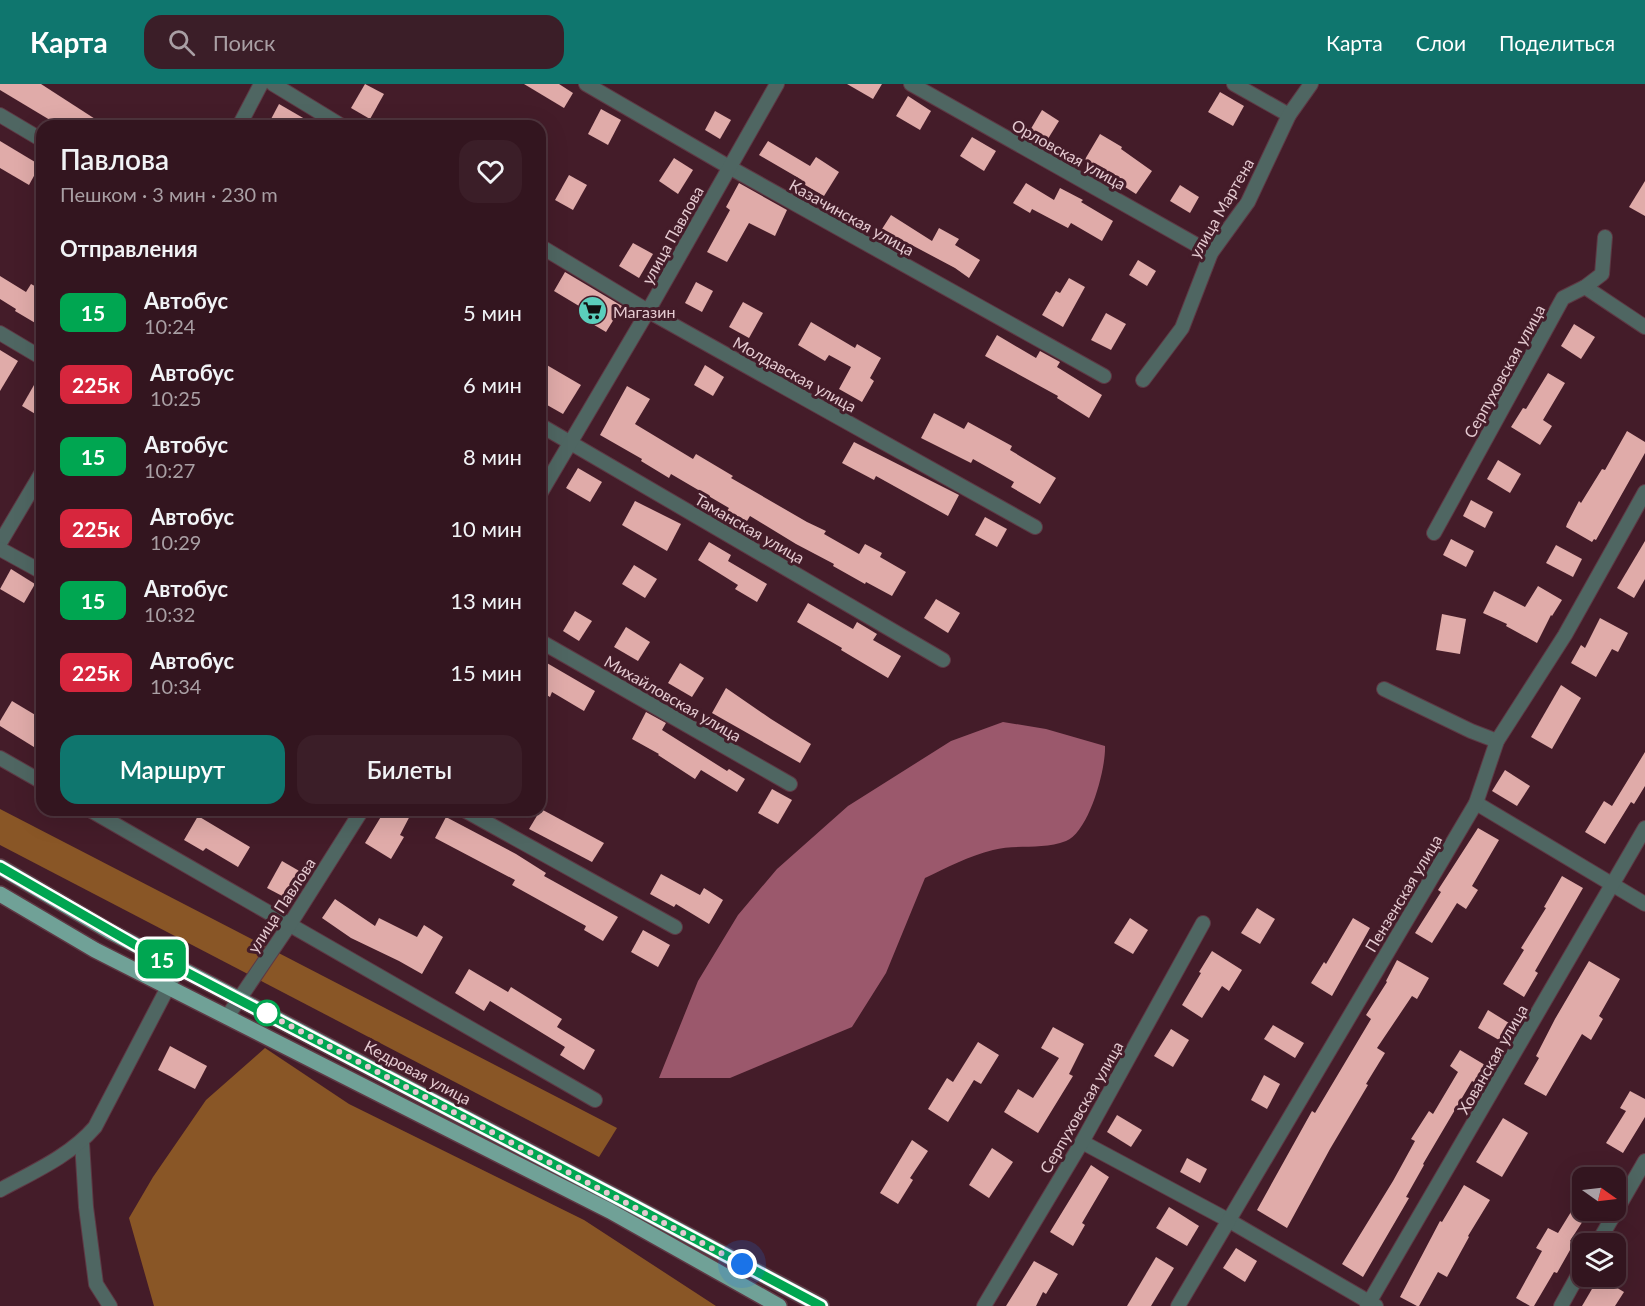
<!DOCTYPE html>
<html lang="ru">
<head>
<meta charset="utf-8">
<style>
  :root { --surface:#33151f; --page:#3b1e28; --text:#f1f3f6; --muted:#a99fa4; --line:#4e343d; --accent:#0f766e }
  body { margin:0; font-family:Lato,sans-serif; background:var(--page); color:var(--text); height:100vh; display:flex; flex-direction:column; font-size:22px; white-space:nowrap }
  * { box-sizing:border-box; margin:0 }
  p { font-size:20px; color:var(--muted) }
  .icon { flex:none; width:33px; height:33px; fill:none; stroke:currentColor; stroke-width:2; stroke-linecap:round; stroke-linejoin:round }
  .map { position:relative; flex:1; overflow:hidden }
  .details { position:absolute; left:36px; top:36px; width:510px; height:696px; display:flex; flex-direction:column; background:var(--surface); border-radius:18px; box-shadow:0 6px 24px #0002,0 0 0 2px var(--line) }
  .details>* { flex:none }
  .badge { padding:0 12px; border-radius:9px; font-size:21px; line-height:39px }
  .needle { width:39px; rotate:104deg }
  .controls { position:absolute; left:1572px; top:1083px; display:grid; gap:12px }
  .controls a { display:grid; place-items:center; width:54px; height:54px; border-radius:12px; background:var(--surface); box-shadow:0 6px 24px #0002,0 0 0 2px var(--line); font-size:30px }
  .you { position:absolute; width:30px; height:30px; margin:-15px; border:4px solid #fff; border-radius:50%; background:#1a73e8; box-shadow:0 0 0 9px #1a73e833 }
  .map>.badge { position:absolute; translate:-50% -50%; box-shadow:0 0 0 3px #fff }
  h2 { padding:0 24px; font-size:22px; line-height:54px }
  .round { display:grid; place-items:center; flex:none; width:63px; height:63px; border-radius:18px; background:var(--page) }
  .head { display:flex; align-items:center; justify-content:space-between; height:102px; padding:0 24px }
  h1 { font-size:28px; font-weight:600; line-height:45px }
  .action { display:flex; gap:12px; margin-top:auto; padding:12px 24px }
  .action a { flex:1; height:69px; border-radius:18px; background:var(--accent); color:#fff; font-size:24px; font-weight:600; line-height:69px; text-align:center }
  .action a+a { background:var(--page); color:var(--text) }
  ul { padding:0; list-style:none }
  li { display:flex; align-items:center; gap:18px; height:72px; padding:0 24px }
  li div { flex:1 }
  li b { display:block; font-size:22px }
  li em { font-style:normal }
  li .badge { min-width:66px; font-weight:700; text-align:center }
  header { display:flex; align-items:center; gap:36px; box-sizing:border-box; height:84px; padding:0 30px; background:var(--accent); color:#fff }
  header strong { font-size:28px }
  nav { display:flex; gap:33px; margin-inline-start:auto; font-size:21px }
  .search { width:420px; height:54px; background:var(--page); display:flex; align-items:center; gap:15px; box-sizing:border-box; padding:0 21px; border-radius:18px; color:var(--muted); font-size:22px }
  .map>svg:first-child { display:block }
  .forest { fill:#895626 }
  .water { fill:#9b586c }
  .building { fill:#e0aba9 }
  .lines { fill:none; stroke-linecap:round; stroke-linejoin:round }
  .street-casing { stroke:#5e3844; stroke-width:16 }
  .primary-casing { stroke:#5e3844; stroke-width:18 }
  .street { stroke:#4f6662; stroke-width:14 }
  .primary { stroke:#70a197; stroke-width:15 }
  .line-casing { stroke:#fff; stroke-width:14 }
  .line { stroke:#00a651; stroke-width:9 }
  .walk { stroke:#e5cad1; stroke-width:6; stroke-dasharray:0 10.8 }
  .stop-dot { fill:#fff; stroke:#00a651; stroke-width:3 }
  .labels { text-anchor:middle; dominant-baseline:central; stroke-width:6; stroke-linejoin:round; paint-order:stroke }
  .street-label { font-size:16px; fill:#e5cad1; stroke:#441c29 }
  .poi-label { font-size:16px; fill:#e5cad1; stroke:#441c29; text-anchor:start }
</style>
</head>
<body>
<header>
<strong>Карта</strong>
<div class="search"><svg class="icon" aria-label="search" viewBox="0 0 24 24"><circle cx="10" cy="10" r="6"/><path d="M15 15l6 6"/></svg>Поиск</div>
<nav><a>Карта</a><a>Слои</a><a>Поделиться</a></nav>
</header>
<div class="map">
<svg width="1645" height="1222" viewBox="0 0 1645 1222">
  <rect width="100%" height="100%" fill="#441c29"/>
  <!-- forest -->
  <g class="forest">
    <path d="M 0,725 L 617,1044 L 599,1073 L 0,761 Z"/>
    <path d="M 265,964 L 349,1020 L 584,1136 L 716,1222 L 154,1222 L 129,1134 L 153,1093 L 206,1016 Z"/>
  </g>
  <!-- water -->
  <path class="water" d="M 1003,638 L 1046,645 L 1105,662 C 1106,685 1089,748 1066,757 C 1043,766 1016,760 993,766 C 969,772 946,784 925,794 L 886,889 L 852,943 L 730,994 L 659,994 L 698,897 L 738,831 L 777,785 L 848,722 L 951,657 Z"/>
  <!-- building -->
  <g class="building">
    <path d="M 0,0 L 41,0 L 106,42 L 60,42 L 0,6 Z"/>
    <path d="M 365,0 L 384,10 L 370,35 L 351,24 Z"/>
    <path d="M 524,0 L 559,0 L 573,9 L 564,24 Z"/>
    <path d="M 847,0 L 882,0 L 873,15 Z"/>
    <path d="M 1220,8 L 1244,22 L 1233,42 L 1208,28 Z"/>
    <path d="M 908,12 L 931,27 L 920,46 L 896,32 Z"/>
    <path d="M 279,20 L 317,42 L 279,42 L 270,37 Z"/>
    <path d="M 601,25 L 621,36 L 608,61 L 588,50 Z"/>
    <path d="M 1042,26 L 1059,37 L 1046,58 L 1029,48 Z"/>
    <path d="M 715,27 L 731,36 L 720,55 L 705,46 Z"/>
    <path d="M 1100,50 L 1122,63 L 1121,65 L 1152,87 L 1136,110 L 1084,77 Z"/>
    <path d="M 972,53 L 996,67 L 984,87 L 960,72 Z"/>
    <path d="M 0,57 L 40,81 L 29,101 L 0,84 Z"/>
    <path d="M 768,57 L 810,82 L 816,73 L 839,88 L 824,112 L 800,98 L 802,96 L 759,71 Z"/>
    <path d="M 674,74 L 693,86 L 678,110 L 659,97 Z"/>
    <path d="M 569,91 L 587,101 L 573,126 L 555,116 Z"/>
    <path d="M 1645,97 L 1645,132 L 1629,123 Z"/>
    <path d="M 739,99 L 787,126 L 775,152 L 749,139 L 727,178 L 707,168 L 730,126 L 726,123 Z"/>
    <path d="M 1026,99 L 1054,116 L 1060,104 L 1083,116 L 1081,118 L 1113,137 L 1102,157 L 1071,139 L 1068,144 L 1032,125 L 1030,129 L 1013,119 Z"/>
    <path d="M 1180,101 L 1199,113 L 1190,129 L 1170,117 Z"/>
    <path d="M 891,131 L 932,157 L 939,144 L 959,155 L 955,161 L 980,176 L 969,194 L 955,184 L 906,158 L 905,160 L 882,145 Z"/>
    <path d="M 633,159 L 653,170 L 639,194 L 619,182 Z"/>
    <path d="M 1138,176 L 1156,187 L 1147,202 L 1129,191 Z"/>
    <path d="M 565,188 L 622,222 L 606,248 L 579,232 L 584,225 L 554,207 Z"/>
    <path d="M 0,192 L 26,208 L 31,200 L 42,206 L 42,243 L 15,227 L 16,225 L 0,215 Z"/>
    <path d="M 1069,194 L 1085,203 L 1063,243 L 1042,231 L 1056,207 L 1060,209 Z"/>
    <path d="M 696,198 L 713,207 L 702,228 L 685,219 Z"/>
    <path d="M 743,218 L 763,229 L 749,254 L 729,243 Z"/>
    <path d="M 1106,229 L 1126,240 L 1111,266 L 1091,256 Z"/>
    <path d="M 811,238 L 855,264 L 857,260 L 881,274 L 870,294 L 874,297 L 862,318 L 839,305 L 851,283 L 829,271 L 825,277 L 798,261 Z"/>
    <path d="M 1574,240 L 1595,253 L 1581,275 L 1561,262 Z"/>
    <path d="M 997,251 L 1036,274 L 1040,267 L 1060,278 L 1057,283 L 1102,311 L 1089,334 L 1057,314 L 1058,312 L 985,272 Z"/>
    <path d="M 0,266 L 18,277 L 0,307 Z"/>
    <path d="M 545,280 L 581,301 L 563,330 L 540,317 L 540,288 Z"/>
    <path d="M 705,281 L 724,293 L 713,312 L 694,301 Z"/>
    <path d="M 42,287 L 42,334 L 22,322 Z"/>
    <path d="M 1548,289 L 1565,299 L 1543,336 L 1552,342 L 1540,361 L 1511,343 L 1523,324 L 1526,325 Z"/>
    <path d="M 627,302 L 650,315 L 635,340 L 693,375 L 696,370 L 733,392 L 731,394 L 807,438 L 826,447 L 824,450 L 859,470 L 865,460 L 882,469 L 880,473 L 906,488 L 892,512 L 866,498 L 865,500 L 833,482 L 834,480 L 796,460 L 750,432 L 747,437 L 727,427 L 729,424 L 671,390 L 669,394 L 641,377 L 642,375 L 600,351 Z"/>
    <path d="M 934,329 L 964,345 L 968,338 L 1012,362 L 1010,366 L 1056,394 L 1040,420 L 1011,403 L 1014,398 L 973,375 L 971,379 L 921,354 Z"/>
    <path d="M 1627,347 L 1645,358 L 1645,369 L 1596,456 L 1594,455 L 1592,458 L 1566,443 L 1567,440 L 1579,417 L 1581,419 L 1602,385 L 1605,386 Z"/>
    <path d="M 854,358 L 959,411 L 948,432 L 876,392 L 874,396 L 842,379 Z"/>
    <path d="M 1498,376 L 1521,390 L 1510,409 L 1487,395 Z"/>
    <path d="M 578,384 L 602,398 L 590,418 L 566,404 Z"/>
    <path d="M 1471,416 L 1493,428 L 1485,444 L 1463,432 Z"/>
    <path d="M 635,417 L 681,440 L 667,467 L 622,441 Z"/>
    <path d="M 985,433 L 1007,445 L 997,463 L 975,451 Z"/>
    <path d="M 1451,455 L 1474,467 L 1466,483 L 1443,471 Z"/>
    <path d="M 1645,457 L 1645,495 L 1634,514 L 1617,504 Z"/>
    <path d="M 709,458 L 731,471 L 728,477 L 767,500 L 757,518 L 735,505 L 738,501 L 698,476 Z"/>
    <path d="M 1556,461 L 1582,475 L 1573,493 L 1546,479 Z"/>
    <path d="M 634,481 L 657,495 L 645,514 L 622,500 Z"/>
    <path d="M 11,485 L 35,500 L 24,519 L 0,505 Z"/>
    <path d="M 1538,502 L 1562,516 L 1552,532 L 1551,531 L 1537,559 L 1506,542 L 1507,540 L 1483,529 L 1494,507 L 1525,523 Z"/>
    <path d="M 936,515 L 960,529 L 948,549 L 924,534 Z"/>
    <path d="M 808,519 L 853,545 L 857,538 L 877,550 L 873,556 L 901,572 L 888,594 L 841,566 L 842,564 L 797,538 Z"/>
    <path d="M 575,527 L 592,537 L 579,557 L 563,547 Z"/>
    <path d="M 1442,530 L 1466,535 L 1460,570 L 1436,566 Z"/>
    <path d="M 1600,534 L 1628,549 L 1618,568 L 1612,565 L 1596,593 L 1571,579 L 1581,561 L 1585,564 Z"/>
    <path d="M 626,543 L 650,558 L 638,577 L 614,563 Z"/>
    <path d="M 540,575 L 595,607 L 584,627 L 552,608 L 550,613 L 540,607 Z"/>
    <path d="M 680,579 L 704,594 L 692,613 L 668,599 Z"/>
    <path d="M 1561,601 L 1581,614 L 1552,665 L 1531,653 Z"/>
    <path d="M 726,604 L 771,635 L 811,660 L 800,679 L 712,629 Z"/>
    <path d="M 12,617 L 42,635 L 42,668 L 0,642 L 0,637 Z"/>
    <path d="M 646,628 L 666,639 L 662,646 L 727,687 L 729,685 L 745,695 L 737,708 L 701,686 L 695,695 L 658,671 L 659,670 L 632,655 Z"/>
    <path d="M 1645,668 L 1645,702 L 1634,720 L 1631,718 L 1605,760 L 1585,748 L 1604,717 L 1612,722 Z"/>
    <path d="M 1505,686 L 1530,702 L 1517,722 L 1492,707 Z"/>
    <path d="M 772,705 L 792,716 L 778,740 L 758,729 Z"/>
    <path d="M 541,725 L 604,759 L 592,778 L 529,745 Z"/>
    <path d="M 385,726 L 413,726 L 400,751 L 404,753 L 391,775 L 365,759 Z"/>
    <path d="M 198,732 L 250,763 L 238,783 L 206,764 L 203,767 L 184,756 Z"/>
    <path d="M 446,733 L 516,770 L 546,789 L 544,792 L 618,833 L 603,857 L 584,846 L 586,842 L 512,801 L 515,796 L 435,754 Z"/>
    <path d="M 1478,744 L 1499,756 L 1472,802 L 1478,806 L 1466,825 L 1457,819 L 1432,859 L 1415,849 L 1441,808 L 1438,806 Z"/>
    <path d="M 282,777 L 301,788 L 286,814 L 267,804 Z"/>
    <path d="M 661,790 L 700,811 L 704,804 L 723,816 L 709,840 L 676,820 L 674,823 L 650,810 Z"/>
    <path d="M 1562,792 L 1583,804 L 1535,887 L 1538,889 L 1524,913 L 1503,900 L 1524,866 L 1521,864 L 1546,824 L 1544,823 Z"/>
    <path d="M 335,815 L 375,842 L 379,834 L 417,853 L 424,841 L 443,853 L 422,890 L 399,877 L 351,854 L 322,834 Z"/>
    <path d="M 1257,824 L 1275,835 L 1260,860 L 1241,849 Z"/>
    <path d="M 1130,834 L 1148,846 L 1133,870 L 1114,859 Z"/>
    <path d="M 1353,834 L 1370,844 L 1332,912 L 1311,899 L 1324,878 L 1326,880 Z"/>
    <path d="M 643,846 L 670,861 L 658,883 L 631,868 Z"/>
    <path d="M 1212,867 L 1242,886 L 1229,907 L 1222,902 L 1202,934 L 1182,921 L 1201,889 L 1199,888 Z"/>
    <path d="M 1397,876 L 1429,894 L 1417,915 L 1412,912 L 1377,964 L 1385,969 L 1366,1000 L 1368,1001 L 1330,1065 L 1287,1144 L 1257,1126 L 1312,1027 L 1315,1029 L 1371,935 L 1366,931 L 1387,898 L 1386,897 Z"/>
    <path d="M 1589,877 L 1620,895 L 1599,932 L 1603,935 L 1591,956 L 1582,950 L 1546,1012 L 1524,1000 L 1539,974 L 1536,972 L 1555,935 Z"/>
    <path d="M 469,885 L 508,908 L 511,903 L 562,935 L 557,943 L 595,966 L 584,986 L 560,971 L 565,963 L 490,917 L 484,927 L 455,909 Z"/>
    <path d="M 1488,926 L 1509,939 L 1499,956 L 1478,944 Z"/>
    <path d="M 1273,941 L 1304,959 L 1295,974 L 1264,955 Z"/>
    <path d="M 1053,943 L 1084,960 L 1069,990 L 1073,992 L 1038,1049 L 1004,1028 L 1018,1005 L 1033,1014 L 1059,974 L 1041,964 Z"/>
    <path d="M 1171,945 L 1189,956 L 1173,983 L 1154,972 Z"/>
    <path d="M 978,958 L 999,971 L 981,1000 L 974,996 L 948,1038 L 928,1025 L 947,994 L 953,998 Z"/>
    <path d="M 170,962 L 207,982 L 195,1005 L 158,986 Z"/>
    <path d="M 1460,966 L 1485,981 L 1474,998 L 1472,997 L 1423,1080 L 1424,1081 L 1406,1113 L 1409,1114 L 1363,1193 L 1342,1180 L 1393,1097 L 1415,1057 L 1411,1055 L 1429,1027 L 1433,1030 L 1458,988 L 1450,982 Z"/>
    <path d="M 1264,991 L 1280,1000 L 1267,1025 L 1251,1016 Z"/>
    <path d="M 1630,1007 L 1645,1015 L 1645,1033 L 1623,1069 L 1606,1059 L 1626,1027 L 1620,1024 Z"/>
    <path d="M 1117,1031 L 1142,1046 L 1131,1063 L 1107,1048 Z"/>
    <path d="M 1503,1034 L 1528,1049 L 1502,1093 L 1476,1078 Z"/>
    <path d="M 912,1056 L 928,1067 L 910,1094 L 913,1096 L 898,1120 L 880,1109 Z"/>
    <path d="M 992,1064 L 1013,1078 L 989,1114 L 969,1101 Z"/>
    <path d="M 1187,1074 L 1207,1085 L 1200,1099 L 1180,1088 Z"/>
    <path d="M 1091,1081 L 1109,1093 L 1082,1139 L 1085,1141 L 1073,1162 L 1050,1148 Z"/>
    <path d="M 1464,1101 L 1490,1116 L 1468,1152 L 1469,1153 L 1447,1193 L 1438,1188 L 1419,1222 L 1417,1222 L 1400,1213 L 1440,1137 L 1442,1138 Z"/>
    <path d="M 1582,1110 L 1582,1126 L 1590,1126 L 1570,1157 L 1574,1159 L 1557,1189 L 1554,1188 L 1534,1222 L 1530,1222 L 1516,1214 L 1542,1167 L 1536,1164 L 1548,1144 L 1558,1149 Z"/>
    <path d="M 1169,1123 L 1199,1142 L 1187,1162 L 1156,1144 Z"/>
    <path d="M 1236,1164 L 1257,1177 L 1245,1198 L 1223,1184 Z"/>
    <path d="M 1156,1173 L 1174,1184 L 1151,1222 L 1127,1222 Z"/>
    <path d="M 1034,1177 L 1058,1190 L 1046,1210 L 1043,1208 L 1036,1222 L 1006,1222 Z"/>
    <path d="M 1599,1193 L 1624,1208 L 1615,1222 L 1582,1222 Z"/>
  </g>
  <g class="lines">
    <defs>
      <g id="street">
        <path d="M 273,0 L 342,42"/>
        <path d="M 586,0 L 729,83 L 1104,292"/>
        <path d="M 911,0 L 1211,169"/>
        <path d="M 1234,0 L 1289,31"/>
        <path d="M 0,31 L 42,56"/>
        <path d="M 239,42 L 261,0"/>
        <path d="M 540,162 L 648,227 L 1035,443"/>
        <path d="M 1585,203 L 1645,243"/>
        <path d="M 0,249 L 42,274"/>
        <path d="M 1143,296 L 1182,244 L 1211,169 L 1248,118 L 1289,31 L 1311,0"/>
        <path d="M 540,341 L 943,576"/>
        <path d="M 540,410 L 648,227 L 777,0"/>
        <path d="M 1434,449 L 1563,214 L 1585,203 L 1602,190 L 1605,153"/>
        <path d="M 0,459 L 42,388"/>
        <path d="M 0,465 L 42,488"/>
        <path d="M 540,557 L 790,700"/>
        <path d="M 1384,605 L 1471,647 L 1497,657"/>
        <path d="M 0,674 L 42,698"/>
        <path d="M 1476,719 L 1645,820"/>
        <path d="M 90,726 L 595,1016"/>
        <path d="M 464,726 L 675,843"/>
        <path d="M 227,933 L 290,840 L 362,726"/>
        <path d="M 82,1058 L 86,1123 L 96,1200 L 110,1222"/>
        <path d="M 1082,1058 L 1228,1136 L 1376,1222"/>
        <path d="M 0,1106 C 33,1088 70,1072 95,1043 L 178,884"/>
        <path d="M 1597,1160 L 1645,1077"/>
        <path d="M 984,1222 L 1082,1058 L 1203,839"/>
        <path d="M 1178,1222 L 1476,719 L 1497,657 L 1565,551 L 1645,408"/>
        <path d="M 1367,1222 L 1645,744"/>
        <path d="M 1561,1222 L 1582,1184"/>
      </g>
      <g id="primary">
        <path d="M 0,783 L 109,847 L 624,1117 L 821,1222"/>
        <path d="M 0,810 L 95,866 L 610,1127 L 779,1222"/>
      </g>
    </defs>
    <!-- street casing -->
    <use href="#street" class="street-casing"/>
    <!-- primary casing -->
    <use href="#primary" class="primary-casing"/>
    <!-- street -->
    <use href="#street" class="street"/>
    <!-- primary -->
    <use href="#primary" class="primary"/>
  </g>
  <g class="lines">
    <defs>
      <path id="line" d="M 0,783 L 144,866 L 624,1117 L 821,1222"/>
    </defs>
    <!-- line casing -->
    <use href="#line" class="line-casing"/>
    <!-- line -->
    <use href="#line" class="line"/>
    <!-- walk -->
    <path class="walk" d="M 267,929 L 260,926 L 742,1180"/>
  </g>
  <!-- icons -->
  <defs>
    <symbol id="supermarket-disc" viewBox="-11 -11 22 22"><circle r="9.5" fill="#5bcebc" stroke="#441c29"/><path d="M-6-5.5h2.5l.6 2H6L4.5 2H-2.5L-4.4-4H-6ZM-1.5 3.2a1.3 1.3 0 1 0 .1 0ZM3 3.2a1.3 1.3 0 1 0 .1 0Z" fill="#111"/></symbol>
  </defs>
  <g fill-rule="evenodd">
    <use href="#supermarket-disc" x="576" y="210" width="33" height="33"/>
  </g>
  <!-- markers -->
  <circle class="stop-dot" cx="267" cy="929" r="12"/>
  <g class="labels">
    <!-- street labels -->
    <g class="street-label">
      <text transform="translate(1069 70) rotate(29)">Орловская улица</text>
      <text transform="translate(1221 124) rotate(-60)">улица Мартена</text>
      <text transform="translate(852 133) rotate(29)">Казачинская улица</text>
      <text transform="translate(672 151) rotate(-61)">улица Павлова</text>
      <text transform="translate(1504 287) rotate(-61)">Серпуховская улица</text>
      <text transform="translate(795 290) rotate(29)">Молдавская улица</text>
      <text transform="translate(750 444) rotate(30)">Таманская улица</text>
      <text transform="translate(673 614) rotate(30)">Михайловская улица</text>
      <text transform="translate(1403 809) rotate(-59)">Пензенская улица</text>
      <text transform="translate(281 821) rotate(-57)">улица Павлова</text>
      <text transform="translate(1492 975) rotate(-60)">Хованская улица</text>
      <text transform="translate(418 988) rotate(28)">Кедровая улица</text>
      <text transform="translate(1081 1023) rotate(-60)">Серпуховская улица</text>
    </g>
    <!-- poi labels -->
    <g class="poi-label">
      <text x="613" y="227">Магазин</text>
    </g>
  </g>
</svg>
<div class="controls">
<a><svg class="needle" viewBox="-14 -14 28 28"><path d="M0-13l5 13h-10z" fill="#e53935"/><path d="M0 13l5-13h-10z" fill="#a99fa4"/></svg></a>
<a><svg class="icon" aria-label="layers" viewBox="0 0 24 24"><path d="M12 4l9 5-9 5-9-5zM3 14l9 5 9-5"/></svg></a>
</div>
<div class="you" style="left:742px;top:1180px"></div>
<b class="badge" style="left:162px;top:875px;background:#00a651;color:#fff">15</b>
<section class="details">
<div class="head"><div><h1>Павлова</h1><p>Пешком · 3 мин · 230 m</p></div><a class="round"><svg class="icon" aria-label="heart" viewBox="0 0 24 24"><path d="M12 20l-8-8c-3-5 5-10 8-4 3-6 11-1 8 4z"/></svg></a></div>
<h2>Отправления</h2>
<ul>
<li><span class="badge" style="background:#00a651;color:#fff">15</span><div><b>Автобус</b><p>10:24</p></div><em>5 мин</em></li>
<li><span class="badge" style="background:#d7263d;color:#fff">225к</span><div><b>Автобус</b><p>10:25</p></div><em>6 мин</em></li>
<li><span class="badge" style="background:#00a651;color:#fff">15</span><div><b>Автобус</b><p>10:27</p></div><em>8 мин</em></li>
<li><span class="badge" style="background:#d7263d;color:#fff">225к</span><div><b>Автобус</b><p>10:29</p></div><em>10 мин</em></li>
<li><span class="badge" style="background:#00a651;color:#fff">15</span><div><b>Автобус</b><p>10:32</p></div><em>13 мин</em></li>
<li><span class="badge" style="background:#d7263d;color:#fff">225к</span><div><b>Автобус</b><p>10:34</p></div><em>15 мин</em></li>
</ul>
<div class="action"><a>Маршрут</a><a>Билеты</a></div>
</section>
</div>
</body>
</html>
